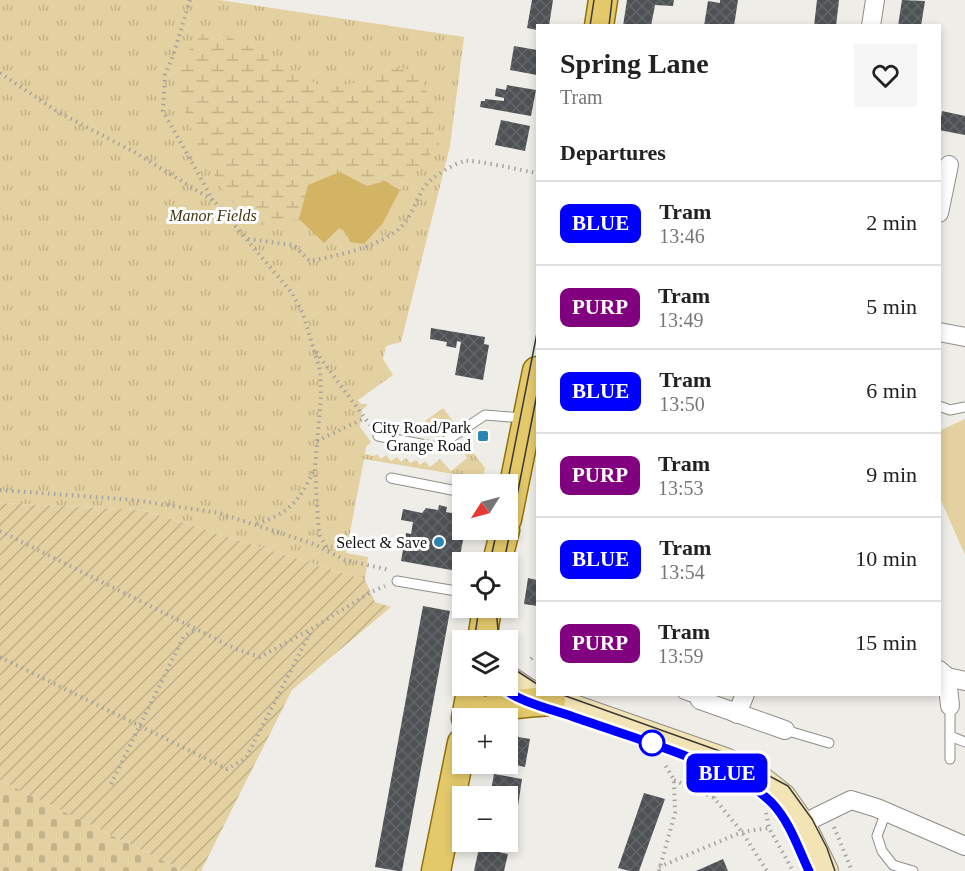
<!DOCTYPE html>
<html lang="en">
<head>
<meta charset="utf-8">
<style>
  :root { --surface:#fff; --page:#f6f6f6; --text:#222; --muted:#767676; --line:#e0e0e0 }
  body { margin:0; font-family:Georgia,serif; background:var(--page); color:var(--text); height:100vh; display:flex; flex-direction:column; font-size:22px; white-space:nowrap }
  * { box-sizing:border-box; margin:0 }
  p { font-size:20px; color:var(--muted) }
  .icon { flex:none; width:33px; height:33px; fill:none; stroke:currentColor; stroke-width:2; stroke-linecap:round; stroke-linejoin:round }
  .map { position:relative; flex:1; overflow:hidden }
  .drawer { position:absolute; left:536px; top:24px; width:405px; height:672px; display:flex; flex-direction:column; background:var(--surface); border-radius:0px; box-shadow:0 3px 9px #0003 }
  .drawer>* { flex:none }
  .badge { padding:0 12px; border-radius:9px; font-size:21px; line-height:39px }
  .needle { width:39px; rotate:234deg }
  .controls { position:absolute; left:452px; top:474px; display:grid; gap:12px }
  .controls a { display:grid; place-items:center; width:66px; height:66px; border-radius:0px; background:var(--surface); box-shadow:0 3px 9px #0003; font-size:30px }
  .map>.badge { position:absolute; translate:-50% -50%; box-shadow:0 0 0 3px #fff }
  h2 { padding:0 24px; font-size:22px; line-height:54px }
  .round { display:grid; place-items:center; flex:none; width:63px; height:63px; border-radius:0px; background:var(--page) }
  .overview { display:flex; align-items:center; justify-content:space-between; height:102px; padding:0 24px }
  h1 { font-size:28px; font-weight:600; line-height:45px }
  ul { padding:0; list-style:none }
  li { display:flex; align-items:center; gap:18px; height:84px; padding:0 24px; border-top:2px solid var(--line) }
  li div { flex:1 }
  li b { display:block; font-size:22px }
  li em { font-style:normal }
  li .badge { min-width:66px; font-weight:700; text-align:center }
  .map>svg:first-child { display:block }
  .grass { fill:url(#grass-tufts) }
  .wetland { fill:url(#wetland-marsh) }
  .cemetery { fill:url(#cemetery-stones) }
  .garden { fill:url(#garden-furrows) }
  .pitch { fill:#e4d1a1 }
  .water { fill:#d3b465 }
  .building { fill:url(#building-cross-hatch) }
  .lines { fill:none; stroke-linecap:round; stroke-linejoin:round }
  .lane-casing { stroke:#8f8e89; stroke-width:11 }
  .street-casing { stroke:#8f8e89; stroke-width:20 }
  .secondary-casing { stroke:#8f8e89; stroke-width:28 }
  .primary-casing { stroke:#8f710b; stroke-width:31 }
  .path { stroke:#a5a39f; stroke-width:4; stroke-dasharray:1.5 4.5; stroke-linecap:butt }
  .lane { stroke:#fff; stroke-width:9 }
  .street { stroke:#fff; stroke-width:18 }
  .secondary { stroke:#f2e4b5; stroke-width:26 }
  .primary { stroke:#e4c96b; stroke-width:28 }
  .tram { stroke:#3c3a38; stroke-width:1.5 }
  .line-casing { stroke:#fff; stroke-width:14 }
  .line { stroke:#00f; stroke-width:9 }
  .poi-dot { fill:#2986b3; stroke:#fff; stroke-width:2 }
  .stop-dot { fill:#fff; stroke:#00f; stroke-width:3 }
  .labels { text-anchor:middle; dominant-baseline:central; stroke-width:6; stroke-linejoin:round; paint-order:stroke }
  .park-label { font-size:16px; font-style:italic; fill:#443714; stroke:#fff }
  .poi-label { font-size:16px; fill:#12110f; stroke:#fff; text-anchor:end }
</style>
</head>
<body>
<div class="map">
<svg width="965" height="871" viewBox="0 0 965 871">
  <defs>
    <pattern id="grass-tufts" width="24" height="20" patternUnits="userSpaceOnUse" patternTransform="scale(1.5)"><rect width="24" height="20" fill="#e4d1a1"/><path d="M3 7l-1-3M5 7V3M7 7l1-3M15 17l-1-3M17 17v-4M19 17l1-3" fill="none" stroke="#c3b289"/></pattern>
    <pattern id="wetland-marsh" width="20" height="14" patternUnits="userSpaceOnUse" patternTransform="scale(1.5)"><rect width="20" height="14" fill="#e4d1a1"/><path d="M1 5h8M5 5V1M11 12h8M15 12V8" fill="none" stroke="#c3b289"/></pattern>
    <pattern id="cemetery-stones" width="16" height="16" patternUnits="userSpaceOnUse" patternTransform="scale(1.5)"><rect width="16" height="16" fill="#e4d1a1"/><path d="M2 7V4a2 2 0 0 1 4 0v3zM10 15v-3a2 2 0 0 1 4 0v3z" fill="#c3b289"/></pattern>
    <pattern id="garden-furrows" width="10" height="10" patternUnits="userSpaceOnUse" patternTransform="scale(1.5)"><rect width="10" height="10" fill="#e4d1a1"/><path d="M-1 1l2-2M0 10L10 0M9 11l2-2" fill="none" stroke="#c3b289"/></pattern>
    <pattern id="building-cross-hatch" width="8" height="8" patternUnits="userSpaceOnUse" patternTransform="scale(1.5)"><rect width="8" height="8" fill="#4e5255"/><path d="M0 0l8 8M0 8l8-8" fill="none" stroke="#636669"/></pattern>
  </defs>
  <rect width="100%" height="100%" fill="#efede8"/>
  <!-- grass -->
  <g class="grass">
    <path d="M 0,0 L 220,0 L 464,37 L 450,146 L 401,342 L 386,346 L 383,359 L 393,375 L 358,400 L 361,404 L 368,404 L 362,410 L 360,427 L 371,442 L 366,447 L 365,454 L 374,456 L 377,454 L 381,459 L 386,455 L 391,461 L 397,457 L 401,462 L 406,458 L 410,463 L 416,460 L 420,465 L 425,461 L 430,467 L 440,459 L 451,471 L 467,458 L 459,447 L 464,441 L 485,468 L 483,479 L 364,459 L 346,553 L 368,557 L 365,580 L 142,510 L 0,503 Z"/>
    <path d="M 443,408 L 456,425 L 438,438 L 425,421 Z"/>
  </g>
  <!-- wetland -->
  <path class="wetland" d="M 215,32 L 243,43 L 325,89 L 359,82 L 384,64 L 420,72 L 434,114 L 439,144 L 400,190 L 385,181 L 367,186 L 308,185 L 299,219 L 274,225 L 254,225 C 246,216 236,207 229,198 C 209,170 171,101 181,67 C 184,54 195,42 204,33 Z"/>
  <!-- cemetery -->
  <path class="cemetery" d="M 0,780 L 184,871 L 0,871 Z"/>
  <!-- garden -->
  <path class="garden" d="M 0,503 L 142,510 L 365,580 L 375,602 L 391,607 L 292,690 L 201,871 L 184,871 L 0,780 Z"/>
  <!-- pitch -->
  <path class="pitch" d="M 965,419 L 965,555 L 939,496 L 939,431 Z"/>
  <!-- water -->
  <path class="water" d="M 340,172 L 367,186 L 385,181 L 400,190 L 383,223 L 364,244 L 350,242 L 346,232 L 339,228 L 324,243 L 299,219 L 308,185 Z"/>
  <!-- building -->
  <g class="building">
    <path d="M 532,0 L 553,0 L 549,26 L 537,26 L 537,30 L 527,28 Z"/>
    <path d="M 627,0 L 674,0 L 673,6 L 655,5 L 651,26 L 623,26 Z"/>
    <path d="M 720,0 L 738,0 L 734,26 L 704,26 L 708,1 L 720,3 Z"/>
    <path d="M 817,0 L 839,0 L 836,26 L 814,26 Z"/>
    <path d="M 902,0 L 925,1 L 921,26 L 898,26 Z"/>
    <path d="M 514,46 L 537,50 L 537,75 L 510,70 Z"/>
    <path d="M 507,85 L 536,90 L 531,116 L 480,107 L 481,101 L 485,101 L 485,99 L 504,101 L 504,98 L 495,96 L 496,88 L 506,90 Z"/>
    <path d="M 942,111 L 965,116 L 965,135 L 939,130 Z"/>
    <path d="M 501,120 L 530,126 L 525,151 L 495,145 Z"/>
    <path d="M 431,328 L 485,337 L 484,344 L 489,345 L 483,380 L 455,375 L 461,342 L 457,341 L 456,348 L 446,346 L 447,342 L 430,339 Z"/>
    <path d="M 439,505 L 447,507 L 446,512 L 457,514 L 459,519 L 462,520 L 462,530 L 465,530 L 457,571 L 401,561 L 406,533 L 411,534 L 413,522 L 401,520 L 403,509 L 422,513 L 426,508 L 438,510 Z"/>
    <path d="M 528,578 L 537,580 L 537,606 L 524,604 Z"/>
    <path d="M 423,606 L 450,611 L 402,871 L 398,871 L 375,867 Z"/>
    <path d="M 507,735 L 530,739 L 525,767 L 507,763 Z"/>
    <path d="M 494,774 L 522,779 L 518,806 L 507,804 L 507,796 L 490,796 Z"/>
    <path d="M 644,793 L 665,799 L 639,871 L 630,871 L 618,868 Z"/>
    <path d="M 507,818 L 514,819 L 510,845 L 499,843 L 507,842 Z"/>
    <path d="M 479,848 L 508,854 L 504,871 L 474,871 Z"/>
    <path d="M 723,859 L 728,871 L 696,871 Z"/>
  </g>
  <g class="lines">
    <defs>
      <g id="lane">
        <path d="M 939,406 L 950,410 L 965,407"/>
        <path d="M 378,436 L 437,447 L 485,415 L 523,418"/>
        <path d="M 391,478 L 462,492"/>
        <path d="M 397,581 L 462,592"/>
        <path d="M 683,694 L 700,700"/>
        <path d="M 785,730 L 829,743"/>
        <path d="M 950,736 L 965,742"/>
        <path d="M 950,759 L 950,706"/>
        <path d="M 886,812 L 877,836 L 882,851 L 893,865 L 913,871"/>
      </g>
      <g id="street">
        <path d="M 871,26 L 875,0"/>
        <path d="M 939,213 L 949,165"/>
        <path d="M 939,332 L 965,337"/>
        <path d="M 939,670 L 947,677 L 950,706"/>
        <path d="M 947,677 L 965,681"/>
        <path d="M 700,700 L 785,730"/>
        <path d="M 737,714 L 745,694"/>
        <path d="M 802,824 L 851,800 L 877,808 L 965,846"/>
      </g>
      <path id="secondary" d="M 507,678 L 528,692 L 725,761 L 759,778 L 783,797 L 802,824 L 825,871"/>
      <g id="primary">
        <path d="M 599,26 L 603,0"/>
        <path d="M 507,519 L 537,371"/>
        <path d="M 497,562 L 505,530"/>
        <path d="M 482,640 L 487,608"/>
        <path d="M 466,718 L 472,686"/>
        <path d="M 474,718 C 496,703 525,703 551,701"/>
        <path d="M 436,871 L 462,743"/>
      </g>
    </defs>
    <!-- lane casing -->
    <use href="#lane" class="lane-casing"/>
    <!-- street casing -->
    <use href="#street" class="street-casing"/>
    <!-- secondary casing -->
    <use href="#secondary" class="secondary-casing"/>
    <!-- primary casing -->
    <use href="#primary" class="primary-casing"/>
    <!-- path -->
    <g class="path">
      <path d="M 190,0 L 173,56 L 165,75 L 163,111 L 213,200"/>
      <path d="M 0,73 L 58,112 L 136,153 L 214,201 L 292,293 L 303,314 L 320,370 L 321,397 L 315,468 L 318,522 L 320,536 L 328,550"/>
      <path d="M 248,239 L 293,245 L 310,261 C 339,255 372,249 396,231 C 410,222 415,202 423,189 C 431,177 451,165 465,161 C 473,159 525,171 537,173"/>
      <path d="M 316,352 L 370,425"/>
      <path d="M 317,441 L 365,418"/>
      <path d="M 0,490 L 134,500 L 219,513 L 314,544 L 345,560 L 390,570"/>
      <path d="M 257,524 C 291,512 299,501 314,470"/>
      <path d="M 0,531 L 236,649 L 260,657 L 313,628 L 371,592 L 385,586"/>
      <path d="M 0,657 L 227,769 L 246,758 L 312,629"/>
      <path d="M 531,659 L 533,657"/>
      <path d="M 674,780 L 714,798 L 742,832 L 767,871"/>
      <path d="M 111,784 L 184,636 L 196,630"/>
      <path d="M 714,798 L 718,781"/>
      <path d="M 766,813 L 769,828 L 793,871"/>
      <path d="M 834,827 L 852,871"/>
      <path d="M 659,867 L 742,832 L 769,828"/>
      <path d="M 659,871 L 675,813 L 674,780 L 664,763"/>
    </g>
    <!-- lane -->
    <use href="#lane" class="lane"/>
    <!-- street -->
    <use href="#street" class="street"/>
    <!-- secondary -->
    <use href="#secondary" class="secondary"/>
    <!-- primary -->
    <use href="#primary" class="primary"/>
    <!-- tram -->
    <g class="tram">
      <path d="M 590,26 L 594,0"/>
      <path d="M 609,26 L 612,0"/>
      <path d="M 507,485 L 537,333"/>
      <path d="M 490,562 L 497,530"/>
      <path d="M 504,562 L 537,394"/>
      <path d="M 496,608 L 499,640"/>
      <path d="M 476,640 L 475,635 L 479,608"/>
      <path d="M 507,658 L 517,671 L 537,684"/>
      <path d="M 500,686 C 519,702 547,708 571,716 C 613,730 655,744 696,760 C 723,771 751,782 772,803 C 790,822 799,848 809,871"/>
      <path d="M 560,694 L 728,754 L 788,786 L 812,819 L 827,848 L 835,871"/>
    </g>
  </g>
  <g class="lines">
    <defs>
      <path id="line" d="M 500,686 C 519,702 547,708 571,716 C 613,731 655,743 696,760 C 723,771 751,782 772,803 C 790,822 798,848 809,871"/>
    </defs>
    <!-- line casing -->
    <use href="#line" class="line-casing"/>
    <!-- line -->
    <use href="#line" class="line"/>
  </g>
  <!-- markers -->
  <g class="poi-dot">
    <rect x="477" y="430" width="12" height="12" rx="3"/>
    <circle cx="439" cy="542" r="6"/>
  </g>
  <circle class="stop-dot" cx="652" cy="743" r="12"/>
  <g class="labels">
    <!-- park labels -->
    <g class="park-label">
      <text x="213" y="215">Manor Fields</text>
    </g>
    <!-- poi labels -->
    <g class="poi-label">
      <text x="471" y="427">City Road/Park<tspan x="471" dy="18">Grange Road</tspan></text>
      <text x="427" y="542">Select &amp; Save</text>
    </g>
  </g>
</svg>
<div class="controls">
<a><svg class="needle" viewBox="-14 -14 28 28"><path d="M0-13l5 13h-10z" fill="#e53935"/><path d="M0 13l5-13h-10z" fill="#767676"/></svg></a>
<a><svg class="icon" aria-label="locate" viewBox="0 0 24 24"><circle cx="12" cy="12" r="6"/><path d="M12 2v4M12 18v4M2 12h4M18 12h4"/></svg></a>
<a><svg class="icon" aria-label="layers" viewBox="0 0 24 24"><path d="M12 4l9 5-9 5-9-5zM3 14l9 5 9-5"/></svg></a>
<a>+</a>
<a>−</a>
</div>
<b class="badge" style="left:727px;top:773px;background:#00f;color:#fff">BLUE</b>
<section class="drawer">
<div class="overview"><div><h1>Spring Lane</h1><p>Tram</p></div><a class="round"><svg class="icon" aria-label="heart" viewBox="0 0 24 24"><path d="M12 20l-8-8c-3-5 5-10 8-4 3-6 11-1 8 4z"/></svg></a></div>
<h2>Departures</h2>
<ul>
<li><span class="badge" style="background:#00f;color:#fff">BLUE</span><div><b>Tram</b><p>13:46</p></div><em>2 min</em></li>
<li><span class="badge" style="background:#800080;color:#fff">PURP</span><div><b>Tram</b><p>13:49</p></div><em>5 min</em></li>
<li><span class="badge" style="background:#00f;color:#fff">BLUE</span><div><b>Tram</b><p>13:50</p></div><em>6 min</em></li>
<li><span class="badge" style="background:#800080;color:#fff">PURP</span><div><b>Tram</b><p>13:53</p></div><em>9 min</em></li>
<li><span class="badge" style="background:#00f;color:#fff">BLUE</span><div><b>Tram</b><p>13:54</p></div><em>10 min</em></li>
<li><span class="badge" style="background:#800080;color:#fff">PURP</span><div><b>Tram</b><p>13:59</p></div><em>15 min</em></li>
</ul>
</section>
</div>
</body>
</html>
